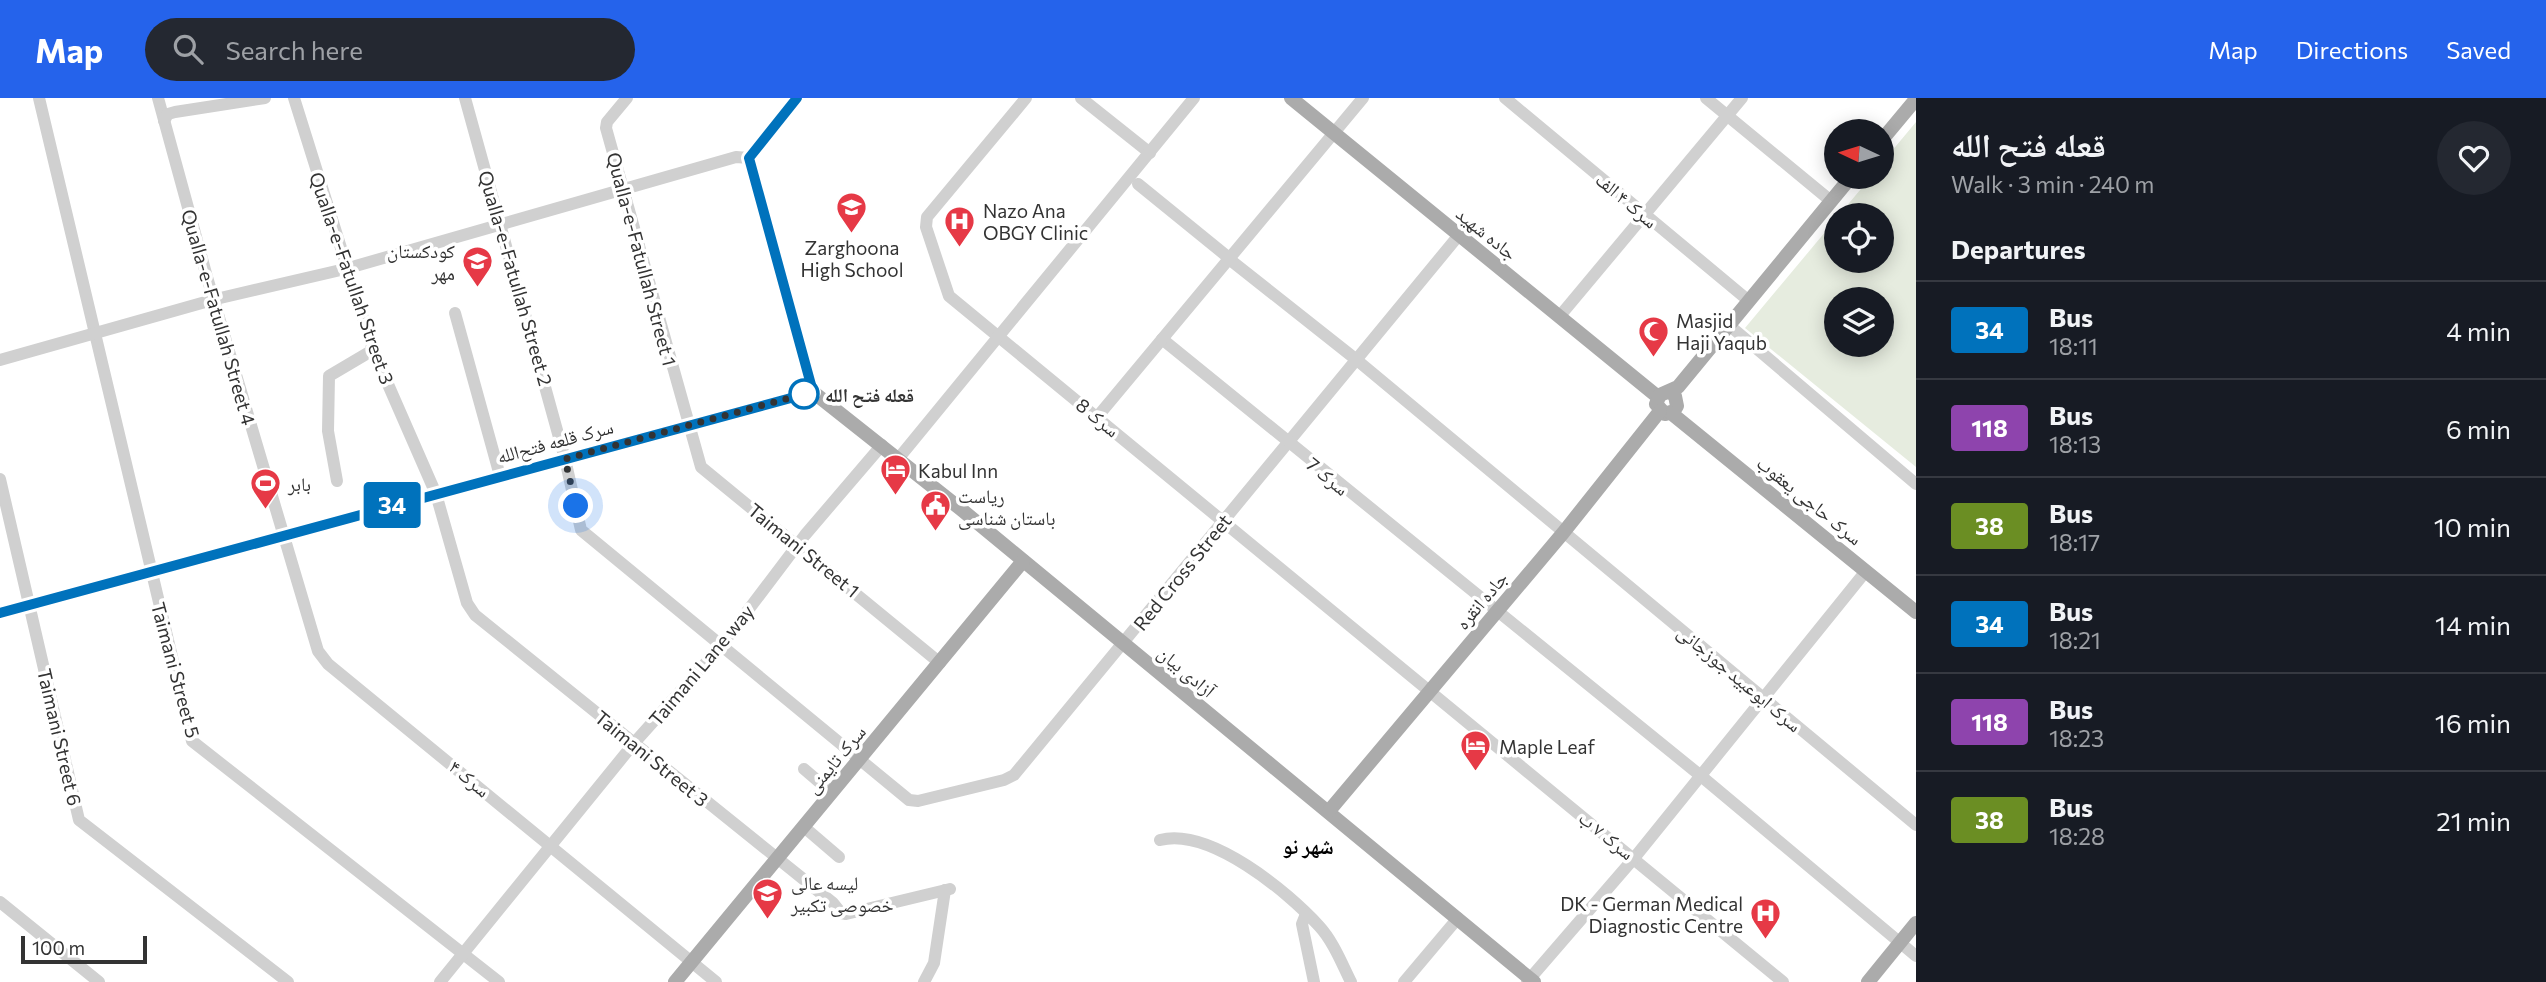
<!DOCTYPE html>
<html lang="en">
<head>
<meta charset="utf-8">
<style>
  :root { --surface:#171b24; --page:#242831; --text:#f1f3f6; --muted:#9ea1a6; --line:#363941; --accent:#2563eb }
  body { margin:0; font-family:Commissioner,"Noto Naskh Arabic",sans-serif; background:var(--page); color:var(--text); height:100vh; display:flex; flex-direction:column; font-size:26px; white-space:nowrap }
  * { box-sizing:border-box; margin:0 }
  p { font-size:23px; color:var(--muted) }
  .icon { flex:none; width:38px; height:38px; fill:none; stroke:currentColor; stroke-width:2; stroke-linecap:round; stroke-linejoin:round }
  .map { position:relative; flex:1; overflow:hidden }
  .panel { display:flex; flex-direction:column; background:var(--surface); width:630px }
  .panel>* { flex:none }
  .badge { padding:0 14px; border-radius:5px; font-size:24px; line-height:46px }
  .needle { width:46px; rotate:274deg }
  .fabs { position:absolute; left:1824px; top:21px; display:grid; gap:14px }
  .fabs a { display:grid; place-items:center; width:70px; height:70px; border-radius:50%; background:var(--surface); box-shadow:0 4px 18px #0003; font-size:35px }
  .scale { position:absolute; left:21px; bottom:18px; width:126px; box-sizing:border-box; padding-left:7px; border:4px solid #333; border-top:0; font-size:19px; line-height:24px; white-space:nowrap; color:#333; -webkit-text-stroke:5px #fff; paint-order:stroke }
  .you { position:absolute; width:35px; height:35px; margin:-18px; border:5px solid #fff; border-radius:50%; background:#1a73e8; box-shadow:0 0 0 10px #1a73e833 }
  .map>.badge { position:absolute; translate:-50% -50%; box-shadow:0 0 0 4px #fff }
  h2 { padding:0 35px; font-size:26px; line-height:63px }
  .round { display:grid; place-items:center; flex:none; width:74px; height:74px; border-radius:37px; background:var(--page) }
  .head { display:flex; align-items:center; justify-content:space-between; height:119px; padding:0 35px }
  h1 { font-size:33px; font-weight:700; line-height:52px }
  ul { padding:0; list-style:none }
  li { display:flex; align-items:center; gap:21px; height:98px; padding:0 35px; border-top:2px solid var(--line) }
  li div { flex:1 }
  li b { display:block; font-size:26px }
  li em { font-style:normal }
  li .badge { min-width:77px; font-weight:700; text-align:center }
  header { display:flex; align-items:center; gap:42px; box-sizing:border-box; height:98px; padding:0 35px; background:var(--accent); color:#fff }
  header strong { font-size:33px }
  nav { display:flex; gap:38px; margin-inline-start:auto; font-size:24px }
  .search { width:490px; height:63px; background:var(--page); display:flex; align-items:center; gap:18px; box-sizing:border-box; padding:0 24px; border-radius:38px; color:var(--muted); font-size:26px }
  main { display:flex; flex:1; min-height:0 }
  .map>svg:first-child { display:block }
  .green { fill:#e6ecdf; fill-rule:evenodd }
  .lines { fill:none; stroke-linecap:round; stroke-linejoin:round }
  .minor { stroke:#d0d0d0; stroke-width:12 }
  .major { stroke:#ababab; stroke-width:14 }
  .line-casing { stroke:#fff; stroke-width:16 }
  .line { stroke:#0072bc; stroke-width:10 }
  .walk { stroke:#333; stroke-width:7; stroke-dasharray:0 12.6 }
  .stop-dot { fill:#fff; stroke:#0072bc; stroke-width:3.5 }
  .labels { text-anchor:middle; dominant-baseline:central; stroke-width:7; stroke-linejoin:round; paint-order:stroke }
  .street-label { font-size:19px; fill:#333; stroke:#fff }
  .poi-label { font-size:19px; fill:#333; stroke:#fff; text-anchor:start }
  .stop-label { font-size:19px; font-weight:bold; fill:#333; stroke:#fff; text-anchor:start }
  .neighbourhood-label { font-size:21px; font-weight:bold; fill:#000; stroke:#fff }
</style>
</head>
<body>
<header>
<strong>Map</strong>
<div class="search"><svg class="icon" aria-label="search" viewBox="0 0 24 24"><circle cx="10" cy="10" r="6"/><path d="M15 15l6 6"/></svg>Search here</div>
<nav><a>Map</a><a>Directions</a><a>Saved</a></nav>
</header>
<main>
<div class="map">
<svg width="1916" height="884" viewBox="0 0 1916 884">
  <rect width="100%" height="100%" fill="#fff"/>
  <!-- green -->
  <path class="green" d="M 1916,24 L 1916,369 L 1745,230 L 1836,121 L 1836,163 L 1881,163 L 1881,117 L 1839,117 L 1871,79 L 1881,79 L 1881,66 ZM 1836,201 L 1881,201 L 1881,247 L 1836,247 Z"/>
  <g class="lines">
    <!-- minor -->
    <g class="minor">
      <path d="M 39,0 L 192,643 L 499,884"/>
      <path d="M 158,0 L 207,179 L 318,553 L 328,566 L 716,884"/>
      <path d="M 294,0 L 373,252 L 436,396 L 467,505 L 475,517 L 833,805 L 841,815 L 846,816 L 950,791"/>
      <path d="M 465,0 L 565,361 L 581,432 L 909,702 L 918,703 L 1004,682 L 1014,677 L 1459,137"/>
      <path d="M 627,0 L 607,24 L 606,30 L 701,369 L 940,565"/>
      <path d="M 1026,0 L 927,119 L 926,129 L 949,198 L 1783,884"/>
      <path d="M 1081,0 L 1150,55"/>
      <path d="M 1505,0 L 1749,203"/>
      <path d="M 1706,0 L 1831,103"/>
      <path d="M 164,23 L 168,16 L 175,14 L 265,0"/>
      <path d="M 1138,86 L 1229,160"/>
      <path d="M 1229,161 L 1358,263 L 1916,727"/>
      <path d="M 455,215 L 500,378"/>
      <path d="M 1559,219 L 1742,0"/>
      <path d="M 1730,228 L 1916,386"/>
      <path d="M 1162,241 L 1701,678 L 1916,858"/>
      <path d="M 0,262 L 216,201 L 345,171 L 736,59 L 749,60"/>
      <path d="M 1098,318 L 1363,0"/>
      <path d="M 898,361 L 1194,0"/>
      <path d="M 0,381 L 79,722 L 288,884"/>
      <path d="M 337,383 L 328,333 L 329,278 L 373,252"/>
      <path d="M 804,671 L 832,695"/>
      <path d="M 804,729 L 839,759"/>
      <path d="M 1160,742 C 1210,729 1288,794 1319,828 C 1333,843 1342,866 1351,884"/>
      <path d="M 0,804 L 99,884"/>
      <path d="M 1306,816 L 1302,826 L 1314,884"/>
      <path d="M 440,884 L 635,644 L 721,548 L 805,437 L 882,347"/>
      <path d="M 924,884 L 934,865 L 945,792"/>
      <path d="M 1404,884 L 1458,820"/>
      <path d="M 1527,884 L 1635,759 L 1866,473"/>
    </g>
    <!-- major -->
    <g class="major">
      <path d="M 797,0 L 749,60 L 813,294"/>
      <path d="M 1291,0 L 1658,299"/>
      <path d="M 1881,43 L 1916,1"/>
      <path d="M 813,294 L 962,412 L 1534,884"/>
      <path d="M 1670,294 L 1675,298 L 1677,308 L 1674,313 L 1665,316 L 1656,306 L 1660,297 L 1678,289 L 1851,79"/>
      <path d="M 1671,315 L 1916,514"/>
      <path d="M 0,515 L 813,294"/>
      <path d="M 1329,713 L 1563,435 L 1660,313"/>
      <path d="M 675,884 L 1023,463"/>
      <path d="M 1868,884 L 1916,825"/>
    </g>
  </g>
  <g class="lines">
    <defs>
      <path id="line" d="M 0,515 L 813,294 L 749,60 L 797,0"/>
    </defs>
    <!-- line casing -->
    <use href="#line" class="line-casing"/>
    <!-- line -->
    <use href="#line" class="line"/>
    <!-- walk -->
    <path class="walk" d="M 576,408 L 565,361 L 804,296"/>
  </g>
  <!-- icons -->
  <defs>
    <symbol id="school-pin" viewBox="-11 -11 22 30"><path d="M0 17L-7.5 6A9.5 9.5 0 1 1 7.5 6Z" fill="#e63946" stroke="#fff"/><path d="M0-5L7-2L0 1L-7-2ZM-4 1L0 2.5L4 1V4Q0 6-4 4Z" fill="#fff"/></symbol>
    <symbol id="hospital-pin" viewBox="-11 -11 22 30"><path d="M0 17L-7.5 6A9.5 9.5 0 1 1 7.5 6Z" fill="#e63946" stroke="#fff"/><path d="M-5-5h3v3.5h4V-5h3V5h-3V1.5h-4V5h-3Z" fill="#fff"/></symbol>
    <symbol id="mosque-pin" viewBox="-11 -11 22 30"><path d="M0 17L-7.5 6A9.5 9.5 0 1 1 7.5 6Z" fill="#e63946" stroke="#fff"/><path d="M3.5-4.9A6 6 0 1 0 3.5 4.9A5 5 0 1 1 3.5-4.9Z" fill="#fff"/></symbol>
    <symbol id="hotel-pin" viewBox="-11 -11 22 30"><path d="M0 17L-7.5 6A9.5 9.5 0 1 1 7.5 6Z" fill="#e63946" stroke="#fff"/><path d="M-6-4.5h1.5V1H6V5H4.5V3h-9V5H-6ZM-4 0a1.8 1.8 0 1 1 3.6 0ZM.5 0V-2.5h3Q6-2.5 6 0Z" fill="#fff"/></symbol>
    <symbol id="stadium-pin" viewBox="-11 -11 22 30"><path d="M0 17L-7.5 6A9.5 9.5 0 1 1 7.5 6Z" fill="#e63946" stroke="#fff"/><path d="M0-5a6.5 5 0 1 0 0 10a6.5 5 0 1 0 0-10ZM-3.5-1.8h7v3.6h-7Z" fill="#fff"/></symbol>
    <symbol id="civic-pin" viewBox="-11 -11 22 30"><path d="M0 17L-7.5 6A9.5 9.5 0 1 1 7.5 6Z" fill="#e63946" stroke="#fff"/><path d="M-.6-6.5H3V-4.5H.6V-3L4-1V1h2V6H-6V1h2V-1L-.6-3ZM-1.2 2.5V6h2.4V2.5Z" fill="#fff"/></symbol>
  </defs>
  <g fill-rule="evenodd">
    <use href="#school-pin" x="834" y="92" width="35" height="47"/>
    <use href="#hospital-pin" x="942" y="106" width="35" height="47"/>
    <use href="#school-pin" x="460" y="146" width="35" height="47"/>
    <use href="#mosque-pin" x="1636" y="216" width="35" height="47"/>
    <use href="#hotel-pin" x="878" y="354" width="35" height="47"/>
    <use href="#stadium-pin" x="248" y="368" width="35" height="47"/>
    <use href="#civic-pin" x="918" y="390" width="35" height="47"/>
    <use href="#hotel-pin" x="1458" y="630" width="35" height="47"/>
    <use href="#school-pin" x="750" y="778" width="35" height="47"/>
    <use href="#hospital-pin" x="1748" y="798" width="35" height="47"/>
  </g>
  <!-- markers -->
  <circle class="stop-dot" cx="804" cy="296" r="14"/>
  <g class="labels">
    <!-- street labels -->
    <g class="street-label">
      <text transform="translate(1627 102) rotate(40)">سرک ۴ الف</text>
      <text transform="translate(1487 135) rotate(39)">جاده شهید</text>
      <text transform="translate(642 161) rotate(75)">Qualla-e-Fatullah Street 1</text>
      <text transform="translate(352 180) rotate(71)">Qualla-e-Fatullah Street 3</text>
      <text transform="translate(516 180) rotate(74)">Qualla-e-Fatullah Street 2</text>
      <text transform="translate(219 219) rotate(74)">Qualla-e-Fatullah Street 4</text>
      <text transform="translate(1098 319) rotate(39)">سرک 8</text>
      <text transform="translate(555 343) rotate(-15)">سرک قلعه فتح‌الله</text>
      <text transform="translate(1328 378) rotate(39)">سرک 7</text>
      <text transform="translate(1810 402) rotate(39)">سرک حاجی یعقوب</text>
      <text transform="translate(804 452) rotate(39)">Taimani Street 1</text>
      <text transform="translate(1182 474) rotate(-51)">Red Cross Street</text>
      <text transform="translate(1481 502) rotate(-50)">جاده انقره</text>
      <text transform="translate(701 567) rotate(-50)">Taimani Lane way</text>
      <text transform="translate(176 572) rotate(75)">Taimani Street 5</text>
      <text transform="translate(1187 573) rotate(40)">آزادی بیان</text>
      <text transform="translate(1740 580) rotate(40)">سرک ابوعبید جوزجانی</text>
      <text transform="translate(60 639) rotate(77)">Taimani Street 6</text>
      <text transform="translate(652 660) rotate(39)">Taimani Street 3</text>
      <text transform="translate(835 661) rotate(-50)">سرک تایمنی</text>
      <text transform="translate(470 680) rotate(40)">سرک ۴</text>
      <text transform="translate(1607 737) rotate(39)">سرک ۷ ب</text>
    </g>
    <!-- poi labels -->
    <g class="poi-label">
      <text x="983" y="112">Nazo Ana<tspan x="983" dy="22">OBGY Clinic</tspan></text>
      <text x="852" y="149" text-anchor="middle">Zarghoona<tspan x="852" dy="22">High School</tspan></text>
      <text x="455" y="152" text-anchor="end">کودکستان<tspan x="455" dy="22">مهر</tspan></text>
      <text x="1676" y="222">Masjid<tspan x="1676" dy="22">Haji Yaqub</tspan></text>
      <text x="918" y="372">Kabul Inn</text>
      <text x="288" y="385">بابر</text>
      <text x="958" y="397">ریاست<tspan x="958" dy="22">باستان شناسی</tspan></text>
      <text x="1499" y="648">Maple Leaf</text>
      <text x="791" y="784">لیسه عالی<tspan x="791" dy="22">خصوصی تکبیر</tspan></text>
      <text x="1743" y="805" text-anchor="end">DK - German Medical<tspan x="1743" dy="22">Diagnostic Centre</tspan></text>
    </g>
    <!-- stop labels -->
    <g class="stop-label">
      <text x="825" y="296">قعله فتح الله</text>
    </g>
    <!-- neighbourhood labels -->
    <g class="neighbourhood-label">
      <text x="1308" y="747">شهر نو</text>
    </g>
  </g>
</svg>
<div class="fabs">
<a><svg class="needle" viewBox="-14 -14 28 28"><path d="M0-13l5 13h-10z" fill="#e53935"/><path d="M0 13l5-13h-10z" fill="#9ea1a6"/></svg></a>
<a><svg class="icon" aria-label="locate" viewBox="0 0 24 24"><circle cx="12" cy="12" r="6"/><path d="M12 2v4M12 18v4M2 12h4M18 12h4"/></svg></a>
<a><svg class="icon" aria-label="layers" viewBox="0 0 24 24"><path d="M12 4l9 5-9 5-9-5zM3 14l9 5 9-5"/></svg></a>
</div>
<div class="scale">100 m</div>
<div class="you" style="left:576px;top:408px"></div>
<b class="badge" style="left:392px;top:407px;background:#0072bc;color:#fff">34</b>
</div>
<section class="panel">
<div class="head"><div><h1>قعله فتح الله</h1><p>Walk · 3 min · 240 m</p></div><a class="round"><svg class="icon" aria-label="heart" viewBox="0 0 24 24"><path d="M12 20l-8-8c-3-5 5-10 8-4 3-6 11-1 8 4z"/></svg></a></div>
<h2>Departures</h2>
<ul>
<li><span class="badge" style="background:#0072bc;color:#fff">34</span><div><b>Bus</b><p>18:11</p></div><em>4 min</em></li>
<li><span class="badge" style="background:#8e44ad;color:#fff">118</span><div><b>Bus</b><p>18:13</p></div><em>6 min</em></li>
<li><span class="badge" style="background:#6b8e23;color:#fff">38</span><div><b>Bus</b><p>18:17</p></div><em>10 min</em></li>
<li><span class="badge" style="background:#0072bc;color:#fff">34</span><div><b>Bus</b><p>18:21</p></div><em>14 min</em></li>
<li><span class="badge" style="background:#8e44ad;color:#fff">118</span><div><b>Bus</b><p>18:23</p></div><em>16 min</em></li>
<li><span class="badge" style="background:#6b8e23;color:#fff">38</span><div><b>Bus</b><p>18:28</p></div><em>21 min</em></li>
</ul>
</section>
</main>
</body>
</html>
